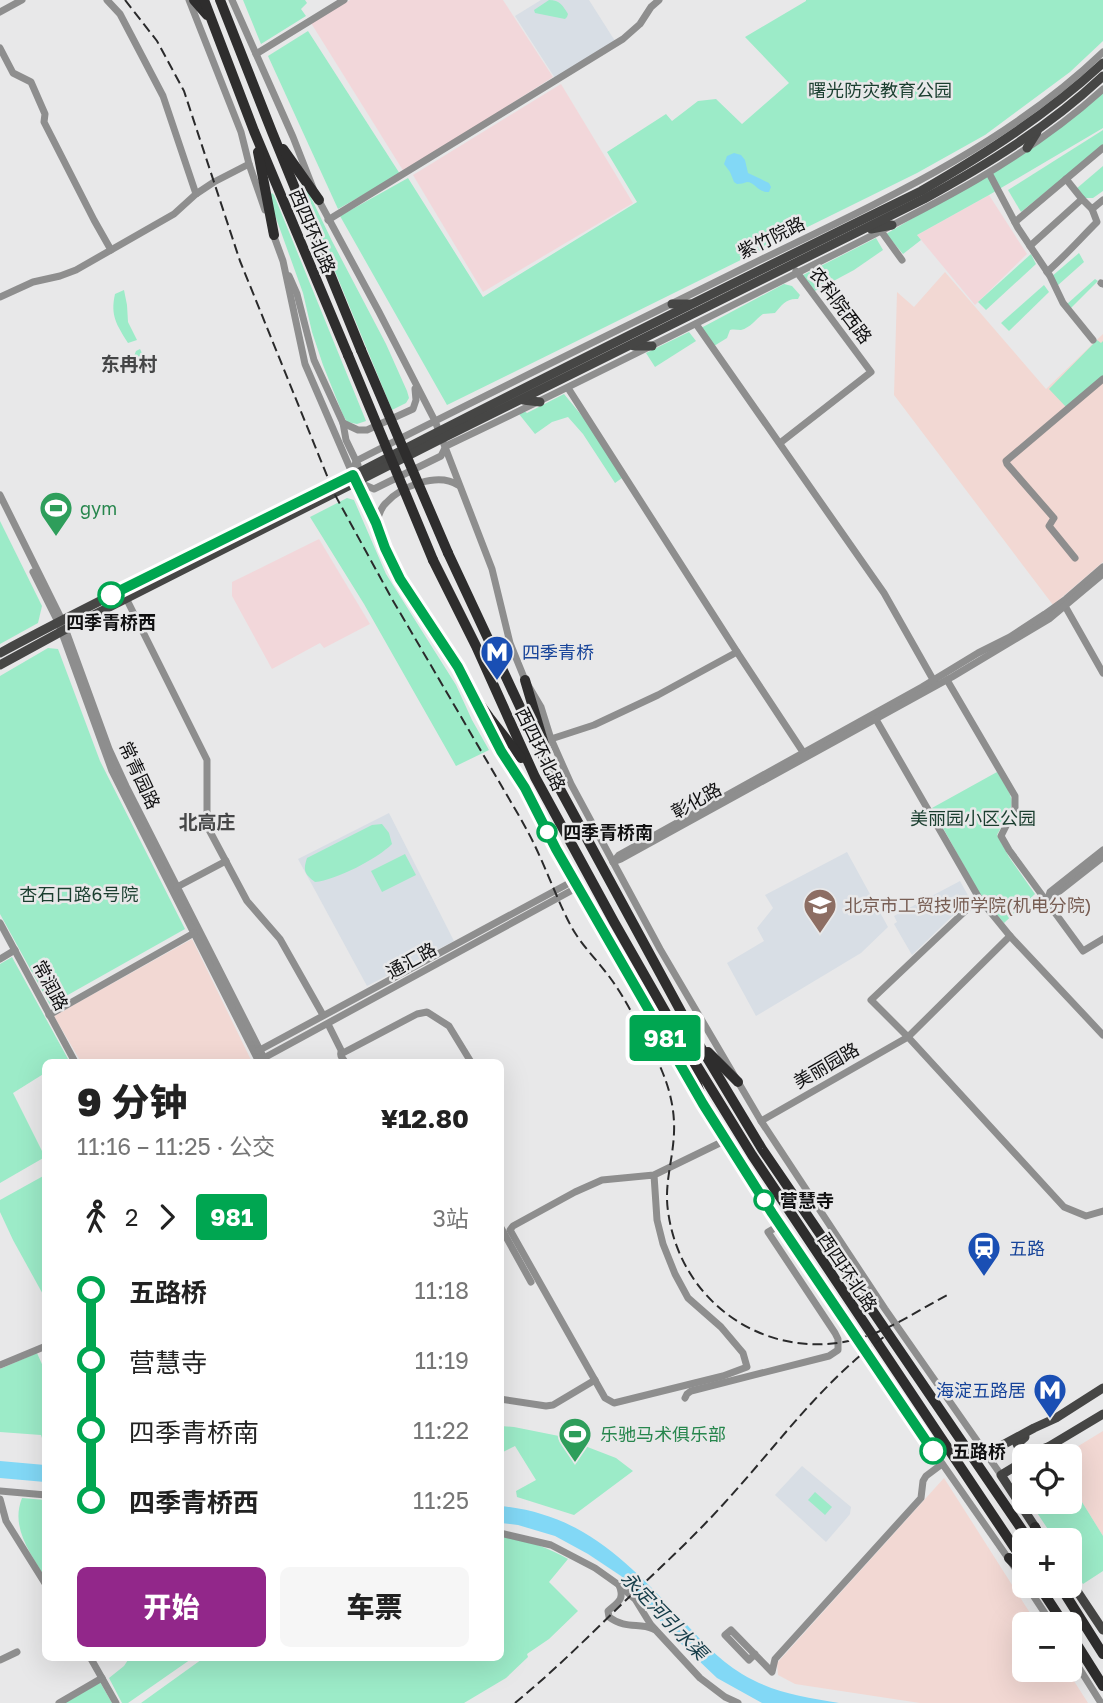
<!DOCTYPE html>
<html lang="zh">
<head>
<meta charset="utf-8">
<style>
  :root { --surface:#fff; --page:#f6f6f6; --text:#222; --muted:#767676; --accent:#92278a }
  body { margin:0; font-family:"Golos Text","Noto Sans SC",sans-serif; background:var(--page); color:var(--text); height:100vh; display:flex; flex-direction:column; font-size:26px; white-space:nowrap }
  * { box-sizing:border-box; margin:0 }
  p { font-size:23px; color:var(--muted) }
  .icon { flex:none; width:38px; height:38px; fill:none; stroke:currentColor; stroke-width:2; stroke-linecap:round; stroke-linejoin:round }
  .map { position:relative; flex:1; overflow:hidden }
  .panel { position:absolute; left:42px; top:1059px; width:462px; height:602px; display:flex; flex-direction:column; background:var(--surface); border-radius:10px; box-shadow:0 7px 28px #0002 }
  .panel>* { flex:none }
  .badge { padding:0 14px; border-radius:5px; font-size:24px; line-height:46px }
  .buttons { position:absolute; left:1012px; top:1444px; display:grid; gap:14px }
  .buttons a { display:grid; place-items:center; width:70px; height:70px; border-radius:10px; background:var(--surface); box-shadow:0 7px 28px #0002; font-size:35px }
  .map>.badge { position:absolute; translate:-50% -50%; box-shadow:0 0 0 4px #fff }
  .legs { display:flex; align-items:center; gap:10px; height:77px; padding:0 35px; font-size:23px }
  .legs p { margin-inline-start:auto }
  .overview { display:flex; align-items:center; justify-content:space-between; height:119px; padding:0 35px }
  h1 { font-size:38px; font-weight:800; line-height:52px }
  .action { display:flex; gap:14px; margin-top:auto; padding:14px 35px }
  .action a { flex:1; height:80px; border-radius:10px; background:var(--accent); color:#fff; font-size:28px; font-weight:800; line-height:80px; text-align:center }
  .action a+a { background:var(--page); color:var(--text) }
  ul { padding:0 35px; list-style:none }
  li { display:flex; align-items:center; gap:24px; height:70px; font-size:26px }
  li i { display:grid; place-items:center; width:10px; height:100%; margin:0 9px; background:currentColor }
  li i::after { content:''; width:18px; height:18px; margin:-9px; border:5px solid; border-radius:50%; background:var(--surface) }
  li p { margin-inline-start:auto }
  li:first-child i { background:linear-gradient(#0000 50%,currentColor 0) }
  li:last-child i { background:linear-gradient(currentColor 50%,#0000 0) }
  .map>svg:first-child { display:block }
  .commercial { fill:#f2d8d3 }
  .industrial { fill:#f2d7da }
  .built { fill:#d8dee5 }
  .green { fill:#9cebc8 }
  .water { fill:#82d8f6 }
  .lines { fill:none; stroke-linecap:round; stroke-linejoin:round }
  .minor { stroke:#8e8e8e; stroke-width:7 }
  .major { stroke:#464645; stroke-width:9 }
  .highway { stroke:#2e2d2d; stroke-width:10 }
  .rail { stroke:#2a2a2b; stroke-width:2; stroke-dasharray:10 5; stroke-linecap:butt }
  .highway-bridge { stroke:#2e2d2d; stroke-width:10 }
  .line-1-casing { stroke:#fff; stroke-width:16 }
  .line-1 { stroke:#00a651; stroke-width:10 }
  .stop-1-dot { fill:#fff; stroke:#00a651; stroke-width:3.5 }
  .labels { text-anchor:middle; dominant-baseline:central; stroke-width:5; stroke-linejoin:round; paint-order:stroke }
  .park-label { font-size:18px; fill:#1a3e2f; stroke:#e8e8e9 }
  .street-label { font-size:18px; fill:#101011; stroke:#e8e8e9 }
  .leisure-label { font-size:18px; fill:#27864d; stroke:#e8e8e9; text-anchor:start }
  .stop-label { font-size:18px; font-weight:bold; fill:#101011; stroke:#e8e8e9; text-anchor:start }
  .transit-label { font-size:18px; fill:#164399; stroke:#e8e8e9; text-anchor:start }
  .education-label { font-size:18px; fill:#785e54; stroke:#e8e8e9; text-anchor:start }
  .neighbourhood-label { font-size:19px; font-weight:bold; fill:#454647; stroke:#e8e8e9 }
  .water-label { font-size:19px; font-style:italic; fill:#133b47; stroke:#e8e8e9 }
</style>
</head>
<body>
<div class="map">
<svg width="1103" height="1703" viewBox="0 0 1103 1703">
  <rect width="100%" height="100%" fill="#e8e8e9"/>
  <!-- commercial -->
  <g class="commercial">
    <path d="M 945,272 L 1046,389 L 1103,334 L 1103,562 L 1053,605 L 894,395 L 897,292 L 914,307 Z"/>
    <path d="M 192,939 L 252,1062 L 81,1062 L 54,1016 Z"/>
    <path d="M 1103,1431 L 1103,1536 L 1069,1481 L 1069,1456 L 1062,1456 Z"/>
    <path d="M 944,1478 L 1037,1624 L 1024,1624 L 1024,1670 L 1067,1670 L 1088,1703 L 920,1703 L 795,1684 L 778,1675 L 777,1663 Z"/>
  </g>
  <!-- industrial -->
  <g class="industrial">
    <path d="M 350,0 L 503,0 L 553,77 L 404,172 L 311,23 Z"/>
    <path d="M 561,84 L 633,203 L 483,292 L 413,175 Z"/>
    <path d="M 989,195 L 1027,254 L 975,305 L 917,235 Z"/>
    <path d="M 319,539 L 370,624 L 324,648 L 320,643 L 272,669 L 232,596 L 232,582 Z"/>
  </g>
  <!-- built -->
  <g class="built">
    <path d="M 541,0 L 589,0 L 615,41 L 555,78 L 515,16 Z"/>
    <path d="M 389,813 L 454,941 L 367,986 L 298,859 Z"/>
    <path d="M 847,852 L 888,927 L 861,953 L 756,1016 L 727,963 L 764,941 L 757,928 L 773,908 L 765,895 Z"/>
    <path d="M 960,881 L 970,899 L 912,955 L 894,924 L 897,922 L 894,916 Z"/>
    <path d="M 802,1466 L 851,1507 L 850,1514 L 845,1520 L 826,1542 L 775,1495 Z"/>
  </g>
  <!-- green -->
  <g class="green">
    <path d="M 243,0 L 305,0 L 307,3 L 301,9 L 306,16 L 261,44 Z"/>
    <path d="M 549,0 C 560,0 563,6 568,14 L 567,17 L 565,19 L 535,13 L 534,10 Z"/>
    <path d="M 806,0 L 1103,0 L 1103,41 L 1070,72 L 985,135 L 917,173 L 447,405 L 340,216 L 408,178 L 483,297 L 637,202 L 607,152 L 666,114 L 672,121 L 698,101 L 716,99 L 742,124 L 789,83 L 745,37 L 806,1 Z"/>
    <path d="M 308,31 L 400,174 L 338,209 L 268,56 Z"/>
    <path d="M 1103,92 L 1103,128 L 989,195 L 917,235 L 921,240 L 903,254 L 886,234 L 989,173 Z"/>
    <path d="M 1103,130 L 1103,146 L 1021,212 L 1008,190 Z"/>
    <path d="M 1103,166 L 1103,191 L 1093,198 L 1085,198 L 1076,189 Z"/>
    <path d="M 305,185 L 332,241 L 386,344 L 407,391 L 409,398 L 406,403 L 392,410 L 300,186 Z"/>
    <path d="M 272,193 L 274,195 L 366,421 L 357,424 L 347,422 L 343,415 L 323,365 L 312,332 L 303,293 L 272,207 L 269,196 Z"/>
    <path d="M 876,238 L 883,250 L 854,270 L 813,292 L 801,276 Z"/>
    <path d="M 1079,253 L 1084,262 L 1057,286 L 1051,277 Z"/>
    <path d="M 1031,254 L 1036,264 L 986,310 L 978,302 Z"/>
    <path d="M 1095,279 L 1098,281 L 1071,308 L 1067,304 Z"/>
    <path d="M 784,284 L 792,286 L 800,295 L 798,299 C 786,298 782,305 775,313 L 763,314 C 756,319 750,328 741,330 C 737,330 734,329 730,330 L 727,338 L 714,346 L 701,328 Z"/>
    <path d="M 1044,285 L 1049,292 L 1009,331 L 1001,323 Z"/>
    <path d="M 124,290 L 127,305 L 128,322 L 137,340 L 128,343 C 117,325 110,316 115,294 Z"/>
    <path d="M 689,332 L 696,341 L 655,367 L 646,353 Z"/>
    <path d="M 1097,340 L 1101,343 L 1103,341 L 1103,377 L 1066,407 L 1049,389 Z"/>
    <path d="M 140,349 L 149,368 L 148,369 L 135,367 L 132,361 L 136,351 Z"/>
    <path d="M 564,394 L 587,422 L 622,478 L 615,483 L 583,434 L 568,417 L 552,422 L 535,434 L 519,414 L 524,411 L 527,413 Z"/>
    <path d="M 347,498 L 354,500 L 386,574 L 456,685 L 472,720 L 489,750 L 456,766 L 364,604 L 310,517 Z"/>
    <path d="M 0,521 L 42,606 L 38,623 L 0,644 Z"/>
    <path d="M 48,648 L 58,649 L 100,761 L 185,929 L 50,1005 L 0,914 L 0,676 Z"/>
    <path d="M 997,772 C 1018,805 1015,801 997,835 L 1009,857 L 1035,894 L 1004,923 L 979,893 L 932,808 Z"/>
    <path d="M 382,824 L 389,833 L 392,844 C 377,859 336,880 315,882 C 304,874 303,870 307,858 L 372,825 Z"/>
    <path d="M 405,854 L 416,875 L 382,892 L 371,871 Z"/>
    <path d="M 12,957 L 68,1059 L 63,1062 L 46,1062 L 45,1073 L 13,1093 L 45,1157 L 0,1183 L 0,964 Z"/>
    <path d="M 45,1175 L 45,1298 L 13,1240 L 0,1212 L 0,1200 Z"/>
    <path d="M 37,1353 L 45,1371 L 45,1439 L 42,1438 L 41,1435 L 0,1432 L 0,1369 Z"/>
    <path d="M 501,1426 L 514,1427 L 559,1436 L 616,1458 L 633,1471 L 574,1515 L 517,1497 L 516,1491 L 536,1480 L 515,1446 L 501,1453 Z"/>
    <path d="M 1069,1481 L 1103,1536 L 1103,1571 L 1083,1584 L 1069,1563 L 1069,1540 L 1055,1540 L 1030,1502 L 1069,1502 Z"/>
    <path d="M 815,1492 L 832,1507 L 825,1515 L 808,1500 Z"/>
    <path d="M 22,1498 L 45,1500 L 45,1578 C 31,1553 10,1528 22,1498 Z"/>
    <path d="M 501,1537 C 524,1538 548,1548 568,1559 L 549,1582 L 578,1611 L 549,1639 L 527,1654 L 528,1657 L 506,1678 L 464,1703 L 141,1703 L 205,1657 L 500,1657 Z"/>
    <path d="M 130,1657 L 194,1657 L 128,1703 L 122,1703 L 109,1678 L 124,1666 Z"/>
    <path d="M 100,1682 L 112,1703 L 65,1703 Z"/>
  </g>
  <!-- water -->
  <g class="water">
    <path d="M 734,153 L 741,155 L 745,160 L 748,173 L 769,183 L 771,187 L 769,192 C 758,193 755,182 747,182 C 744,183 741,184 737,184 L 734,182 L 730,172 L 724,164 L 727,156 Z"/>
    <path d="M 0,1461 L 45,1465 L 45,1482 L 0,1478 Z"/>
    <path d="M 501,1506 C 583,1515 624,1559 679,1616 C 698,1637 717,1659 742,1674 C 774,1693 803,1697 839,1703 L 762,1703 L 717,1678 L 675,1638 L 621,1576 L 588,1554 L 555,1536 L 518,1525 L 501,1523 Z"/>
  </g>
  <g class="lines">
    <!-- minor -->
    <g class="minor">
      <path d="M 107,0 L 120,14 L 163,96 L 196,194"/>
      <path d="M 189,0 L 241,132 L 249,164 L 265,210"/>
      <path d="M 232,0 L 293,137 L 313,188"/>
      <path d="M 0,12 L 22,0"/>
      <path d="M 0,48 L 13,73 L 31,82 L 45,114 L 44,122 L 94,220 L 111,250"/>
      <path d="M 256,54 L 344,0"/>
      <path d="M 989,173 L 1018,228 L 1050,276 L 1063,303 L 1093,340"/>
      <path d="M 1066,179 L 1082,199"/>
      <path d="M 318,199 L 379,312 L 435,421 L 492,569 L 510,643 L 525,680 L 541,707 L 551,739 L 571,784 L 660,949 L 761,1121 L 885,1309 L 1001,1475"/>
      <path d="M 328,220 L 623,39 L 640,24 L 651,7 L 659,0"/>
      <path d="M 1015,222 L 1103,148"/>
      <path d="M 272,231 L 283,261 L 305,364 L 353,475 L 376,523 L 385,548 L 400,579 L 458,667 L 472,695"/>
      <path d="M 881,231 L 902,260"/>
      <path d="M 1030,246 L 1082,199 L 1092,209 L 1103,200"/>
      <path d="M 1047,272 C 1065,256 1080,239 1097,222 L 1092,209"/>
      <path d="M 289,276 L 297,294 L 314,360 L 343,423 L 346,440 L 358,465"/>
      <path d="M 1101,283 L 1103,284"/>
      <path d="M 0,297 L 33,282 L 60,276 L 76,270 L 174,214 L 196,194 L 214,182 L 249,164"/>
      <path d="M 696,324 L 884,593 L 935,683"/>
      <path d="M 568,388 L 737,652 L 805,755"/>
      <path d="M 343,423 L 358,430 L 367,430 L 413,409 L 416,400 L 415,389"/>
      <path d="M 780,443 L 871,372 L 796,271"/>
      <path d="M 353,474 L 356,461 C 487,394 619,330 750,265 C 873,205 1003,148 1103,52"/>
      <path d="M 358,482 L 374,489 L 441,456 L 446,446 C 565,390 681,331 799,272 C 904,219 1014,170 1103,89"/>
      <path d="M 0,495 L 62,620 L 109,749 L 126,786 L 266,1062"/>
      <path d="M 376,523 C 379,516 380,508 386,503 C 401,486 438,472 458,485"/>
      <path d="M 1075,558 L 1049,526 L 1054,518 L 1007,464 L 1006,461 L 1103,379"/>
      <path d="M 33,572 L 58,622 L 112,771 L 259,1062"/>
      <path d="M 126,598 L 207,760 L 207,826 L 247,901 L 280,939 L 323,1015"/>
      <path d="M 1065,606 L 1103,673"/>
      <path d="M 947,680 L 1015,796 L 1015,808 L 1001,836 L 1009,850 L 1083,951 L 1103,939"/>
      <path d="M 477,706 L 501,752 L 525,787 L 556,849 L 703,1103 L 772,1213 L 939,1459 L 1024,1581"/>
      <path d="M 874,716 L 979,898 L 1010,936 L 1103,1035"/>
      <path d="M 551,739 L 594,725 L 658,695 L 737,652"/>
      <path d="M 613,862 L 619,855 L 922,687 L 978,653 L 1010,637 L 1045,614 L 1066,599 L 1103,567"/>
      <path d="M 613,862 L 621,859 L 952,677 L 1049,619 L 1103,574"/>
      <path d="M 177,887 L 226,861"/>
      <path d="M 979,898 L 871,1000 L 908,1037 L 1064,1207 L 1086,1216 L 1103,1211"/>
      <path d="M 1047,901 L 1103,857"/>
      <path d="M 1047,902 L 1050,892 L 1103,850"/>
      <path d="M 0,923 L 75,1062"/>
      <path d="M 0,959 L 15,950"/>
      <path d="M 49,1015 L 194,933"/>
      <path d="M 328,1024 L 341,1050 L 341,1056 L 345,1062"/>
      <path d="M 258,1051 L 575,880"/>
      <path d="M 341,1054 L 417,1014 L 427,1012 L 449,1026 L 471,1062"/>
      <path d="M 262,1059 L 578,887"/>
      <path d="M 761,1121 L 908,1037 L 1010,936"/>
      <path d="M 654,1175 L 657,1220 L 663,1244 L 675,1274 L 688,1298 L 721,1327 L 743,1353 L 747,1367 L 723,1376 L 614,1403 L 605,1398 L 510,1230 L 513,1226 L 575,1192 L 602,1180 L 654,1175 L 726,1140"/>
      <path d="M 500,1226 L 531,1282"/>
      <path d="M 0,1365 L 46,1346"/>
      <path d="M 685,1398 L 687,1394 L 691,1391 L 829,1356 L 838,1350 L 838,1339 L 835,1333 L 768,1232 L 780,1225"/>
      <path d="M 500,1399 L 546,1406 L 553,1405 L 595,1380"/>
      <path d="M 0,1491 L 46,1495"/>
      <path d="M 0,1499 L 6,1521 L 46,1585"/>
      <path d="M 500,1533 L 551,1545 L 595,1568 L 619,1585 L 635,1599 L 651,1625 L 700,1678 L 725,1697 L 738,1703"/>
      <path d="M 619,1585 C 625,1600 618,1602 608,1611 L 609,1617 C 626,1630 640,1622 653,1629"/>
      <path d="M 1027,1586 L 1052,1624"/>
      <path d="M 1069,1652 L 1101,1703"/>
      <path d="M 755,1654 L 749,1660 L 725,1635 L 731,1630 L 772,1672 L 775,1659 L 921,1498 L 923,1481 L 926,1476 L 942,1464"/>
      <path d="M 90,1657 L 116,1703"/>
      <path d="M 0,1660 L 17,1652"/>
      <path d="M 59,1703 L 102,1678"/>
    </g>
    <!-- major -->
    <g class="major">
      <path d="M 1027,148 L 1037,132"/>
      <path d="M 871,229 L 892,225"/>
      <path d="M 672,304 L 690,304"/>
      <path d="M 634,346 L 652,346"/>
      <path d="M 523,400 L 540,402"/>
      <path d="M 0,653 C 116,590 236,535 354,475 C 542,378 731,284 921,191 C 985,154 1048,114 1103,63"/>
      <path d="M 0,665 L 66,629 L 441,439 L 924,199 C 988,164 1050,126 1103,76"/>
      <path d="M 1025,1437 L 1017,1444 L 1022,1454 L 1027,1454 L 1048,1447"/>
      <path d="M 1043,1450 L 1103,1414"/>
      <path d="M 986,1454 L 1034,1428 L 1056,1418 L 1103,1388"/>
      <path d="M 1024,1461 L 1001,1475 L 1039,1533"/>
      <path d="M 1069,1579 L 1103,1630"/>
    </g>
    <!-- highway -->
    <g class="highway">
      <path d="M 194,0 L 207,15"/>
      <path d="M 204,0 L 254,131 L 348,355"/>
      <path d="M 220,0 L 272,132 L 361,350"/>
      <path d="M 283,149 L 319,200"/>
      <path d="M 258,152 L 274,235"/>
      <path d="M 448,553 L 549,769 L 697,1041 L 762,1149 L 1029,1540"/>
      <path d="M 433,560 L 476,646 L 535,777 L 614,922 L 686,1048 L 752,1155 L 1024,1562"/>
      <path d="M 525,680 L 546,751"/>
      <path d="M 471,692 L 489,717 L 521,758"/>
      <path d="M 708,1052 L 738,1082"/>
      <path d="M 690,1062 L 703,1103"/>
      <path d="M 1035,1527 L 1041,1540"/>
      <path d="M 1009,1558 L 1024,1573"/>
      <path d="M 1039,1586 L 1064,1624"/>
      <path d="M 1060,1586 L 1103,1654"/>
      <path d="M 1069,1632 L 1103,1686"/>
    </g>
    <!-- rail -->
    <g class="rail">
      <path d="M 125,0 L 157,41 L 184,91 L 240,261 L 334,493 L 392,599 L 518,814 C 524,825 530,835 535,846 C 548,873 558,902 572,928 C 583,947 598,961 611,979 C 619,990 626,1002 633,1015 C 643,1033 654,1051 662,1071 C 670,1090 675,1111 674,1133 C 673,1160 664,1184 668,1211 C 680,1303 767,1363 857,1339 C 891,1330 920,1309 951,1293"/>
      <path d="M 515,1703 C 554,1671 589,1636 625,1601 C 660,1568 696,1535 728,1499 C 779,1443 824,1379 888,1334"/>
    </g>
    <!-- highway-bridge -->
    <g class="highway-bridge">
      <path d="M 361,350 L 448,553"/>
      <path d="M 348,355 L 433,560"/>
    </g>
  </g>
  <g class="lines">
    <defs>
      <path id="line-1" d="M 111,595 L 353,475 L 376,523 L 385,548 L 400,579 L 458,667 L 501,751 L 525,788 L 556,849 L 703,1104 L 772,1213 L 933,1451"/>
    </defs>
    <!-- line-1 casing -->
    <use href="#line-1" class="line-1-casing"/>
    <!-- line-1 -->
    <use href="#line-1" class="line-1"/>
  </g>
  <!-- icons -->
  <defs>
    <symbol id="stadium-pin" viewBox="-11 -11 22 30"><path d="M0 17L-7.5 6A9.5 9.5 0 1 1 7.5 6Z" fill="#2e9e5b" stroke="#e8e8e9"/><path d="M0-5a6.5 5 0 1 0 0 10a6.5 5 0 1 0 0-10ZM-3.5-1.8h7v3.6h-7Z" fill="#fff"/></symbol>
    <symbol id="metro-pin" viewBox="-11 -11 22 30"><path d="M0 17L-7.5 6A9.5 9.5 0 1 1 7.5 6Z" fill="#1a4fb4" stroke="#e8e8e9"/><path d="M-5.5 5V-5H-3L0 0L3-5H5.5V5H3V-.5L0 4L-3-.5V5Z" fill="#fff"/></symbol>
    <symbol id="university-pin" viewBox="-11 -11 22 30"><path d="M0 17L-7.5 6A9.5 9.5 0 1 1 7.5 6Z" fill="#8d6e63" stroke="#e8e8e9"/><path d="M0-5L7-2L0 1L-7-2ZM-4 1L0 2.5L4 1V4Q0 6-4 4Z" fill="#fff"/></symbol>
    <symbol id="station-pin" viewBox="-11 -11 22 30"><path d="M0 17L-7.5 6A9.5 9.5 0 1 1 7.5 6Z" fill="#1a4fb4" stroke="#e8e8e9"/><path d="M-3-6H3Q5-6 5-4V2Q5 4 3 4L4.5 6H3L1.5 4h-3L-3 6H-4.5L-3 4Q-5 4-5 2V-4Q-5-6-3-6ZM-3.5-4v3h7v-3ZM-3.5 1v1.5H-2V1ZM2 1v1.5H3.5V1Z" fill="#fff"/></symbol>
  </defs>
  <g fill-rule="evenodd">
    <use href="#stadium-pin" x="37" y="489" width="38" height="52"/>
    <use href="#metro-pin" x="478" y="633" width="38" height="52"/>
    <use href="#university-pin" x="801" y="886" width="38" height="52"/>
    <use href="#station-pin" x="965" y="1229" width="38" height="52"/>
    <use href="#metro-pin" x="1031" y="1371" width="38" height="52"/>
    <use href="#stadium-pin" x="556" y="1415" width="38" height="52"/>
  </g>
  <!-- markers -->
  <g class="stop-1-dot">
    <circle cx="111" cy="595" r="12"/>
    <circle cx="547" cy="832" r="9"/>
    <circle cx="764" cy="1200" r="9"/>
    <circle cx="933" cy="1451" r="12"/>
  </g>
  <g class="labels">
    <!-- park labels -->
    <g class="park-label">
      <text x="880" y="90">曙光防灾教育公园</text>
      <text x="973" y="818">美丽园小区公园</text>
      <text x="79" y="894">杏石口路6号院</text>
    </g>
    <!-- street labels -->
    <g class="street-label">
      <text transform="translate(313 231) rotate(67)">西四环北路</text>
      <text transform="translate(771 237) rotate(-26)">紫竹院路</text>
      <text transform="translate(841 305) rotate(53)">农科院西路</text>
      <text transform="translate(541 749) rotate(64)">西四环北路</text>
      <text transform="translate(140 775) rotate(65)">常青园路</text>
      <text transform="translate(696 800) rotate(-29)">彰化路</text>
      <text transform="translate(411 960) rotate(-29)">通汇路</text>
      <text transform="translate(51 985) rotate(62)">常润路</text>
      <text transform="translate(826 1065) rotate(-30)">美丽园路</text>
      <text transform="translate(848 1272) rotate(56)">西四环北路</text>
    </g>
    <!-- leisure labels -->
    <g class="leisure-label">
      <text x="80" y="508">gym</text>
      <text x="600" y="1434">乐驰马术俱乐部</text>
    </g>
    <!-- stop labels -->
    <g class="stop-label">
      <text x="111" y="622" text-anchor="middle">四季青桥西</text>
      <text x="563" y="832">四季青桥南</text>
      <text x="780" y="1200">营慧寺</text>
      <text x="952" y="1451">五路桥</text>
    </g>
    <!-- transit labels -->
    <g class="transit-label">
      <text x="522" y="652">四季青桥</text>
      <text x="1009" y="1248">五路</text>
      <text x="1026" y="1390" text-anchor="end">海淀五路居</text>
    </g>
    <!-- education labels -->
    <g class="education-label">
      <text x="844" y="905">北京市工贸技师学院(机电分院)</text>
    </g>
    <!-- neighbourhood labels -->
    <g class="neighbourhood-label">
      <text x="129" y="363">东冉村</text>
      <text x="207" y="821">北高庄</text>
    </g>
    <!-- water labels -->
    <g class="water-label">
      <text transform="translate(665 1615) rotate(46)">永定河引水渠</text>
    </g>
  </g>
</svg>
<div class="buttons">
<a><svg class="icon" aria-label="locate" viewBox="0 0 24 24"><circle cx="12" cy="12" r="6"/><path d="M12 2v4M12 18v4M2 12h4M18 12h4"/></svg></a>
<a>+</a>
<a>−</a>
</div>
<b class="badge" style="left:665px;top:1038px;background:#00a651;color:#fff">981</b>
<section class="panel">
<div class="overview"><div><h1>9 分钟</h1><p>11:16 – 11:25 · 公交</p></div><b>¥12.80</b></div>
<div class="legs"><svg class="icon" aria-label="walk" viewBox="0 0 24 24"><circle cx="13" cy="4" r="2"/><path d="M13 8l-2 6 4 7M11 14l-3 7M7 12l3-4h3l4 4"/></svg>2<svg class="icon" aria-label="forward" viewBox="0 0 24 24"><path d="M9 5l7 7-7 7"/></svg><b class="badge" style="background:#00a651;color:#fff">981</b><p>3站</p></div>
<ul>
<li><i style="color:#00a651"></i><b>五路桥</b><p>11:18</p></li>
<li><i style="color:#00a651"></i><span>营慧寺</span><p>11:19</p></li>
<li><i style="color:#00a651"></i><span>四季青桥南</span><p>11:22</p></li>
<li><i style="color:#00a651"></i><b>四季青桥西</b><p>11:25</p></li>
</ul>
<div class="action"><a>开始</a><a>车票</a></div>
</section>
</div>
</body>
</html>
